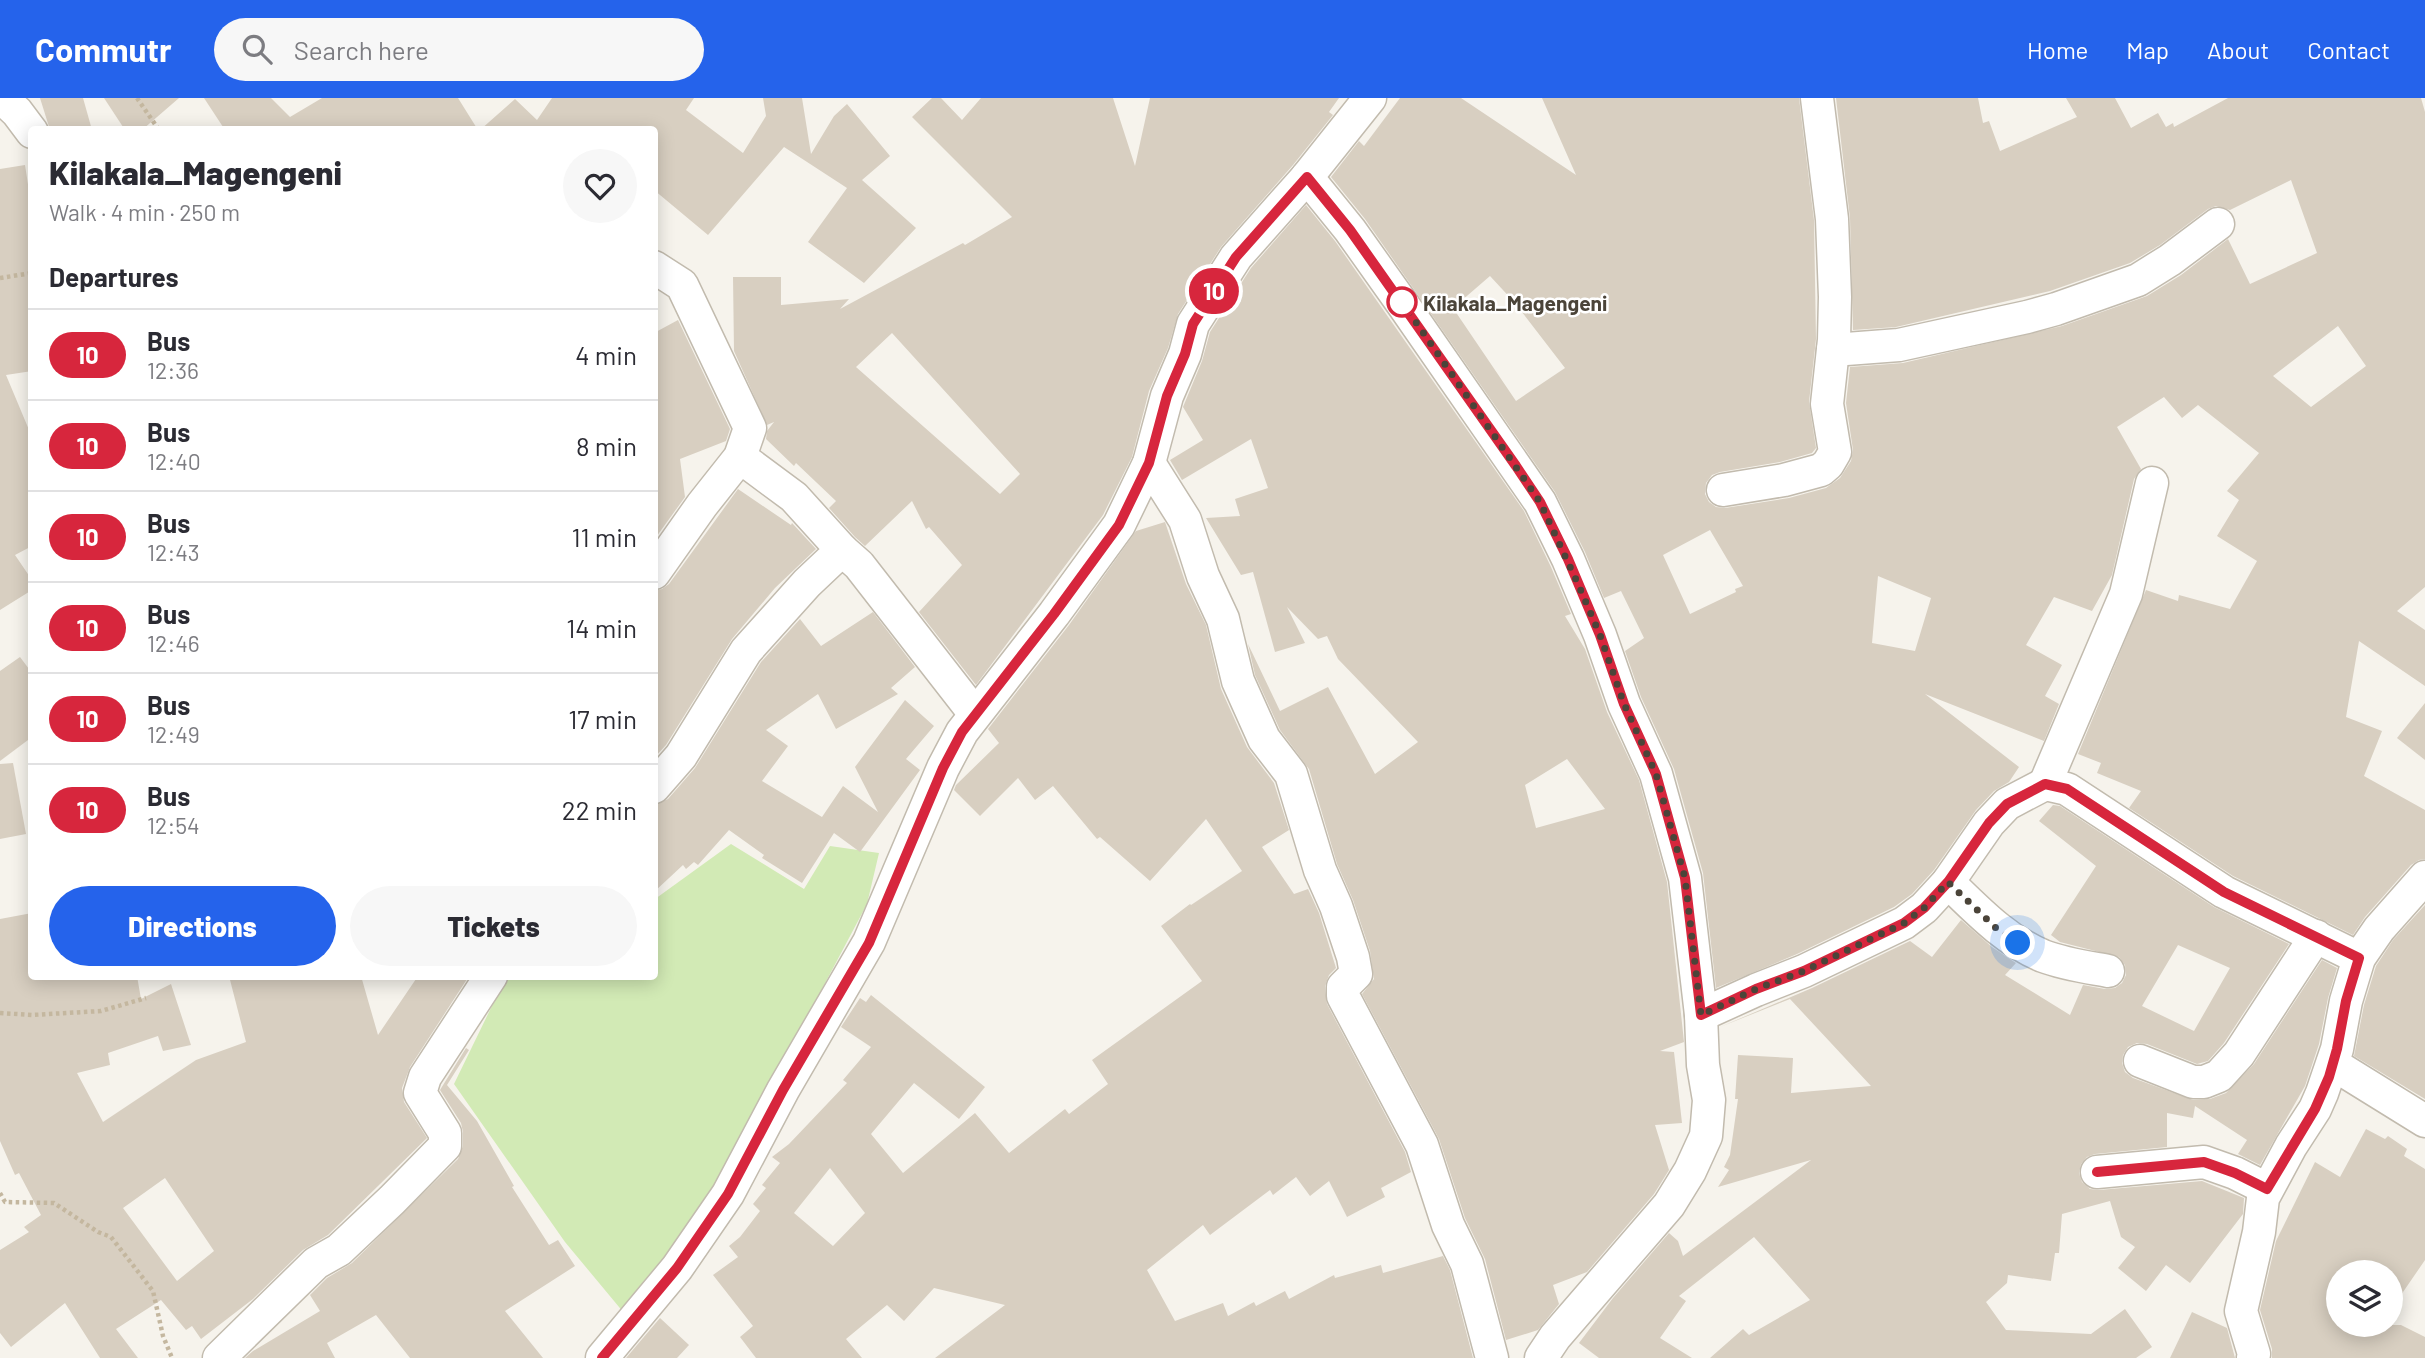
<!DOCTYPE html>
<html lang="en">
<head>
<meta charset="utf-8">
<style>
  :root { --surface:#fff; --page:#f7f7f7; --text:#2b2b33; --muted:#7c7c81; --line:#e1e1e2; --accent:#2563eb }
  body { margin:0; font-family:Barlow,sans-serif; background:var(--page); color:var(--text); height:100vh; display:flex; flex-direction:column; font-size:26px; white-space:nowrap }
  * { box-sizing:border-box; margin:0 }
  p { font-size:23px; color:var(--muted) }
  .icon { flex:none; width:38px; height:38px; fill:none; stroke:currentColor; stroke-width:2; stroke-linecap:round; stroke-linejoin:round }
  .map { position:relative; flex:1; overflow:hidden }
  .sheet { position:absolute; left:28px; top:28px; width:630px; height:854px; display:flex; flex-direction:column; background:var(--surface); border-radius:7px; box-shadow:0 4px 18px #0003 }
  .sheet>* { flex:none }
  .badge { padding:0 14px; border-radius:23px; font-size:24px; line-height:46px }
  .buttons { position:absolute; left:2326px; top:1162px; display:grid; gap:14px }
  .buttons a { display:grid; place-items:center; width:77px; height:77px; border-radius:50%; background:var(--surface); box-shadow:0 4px 18px #0003; font-size:35px }
  .you { position:absolute; width:35px; height:35px; margin:-18px; border:5px solid #fff; border-radius:50%; background:#1a73e8; box-shadow:0 0 0 10px #1a73e833 }
  .map>.badge { position:absolute; translate:-50% -50%; box-shadow:0 0 0 4px #fff }
  h2 { padding:0 21px; font-size:26px; line-height:63px }
  .round { display:grid; place-items:center; flex:none; width:74px; height:74px; border-radius:37px; background:var(--page) }
  .overview { display:flex; align-items:center; justify-content:space-between; height:119px; padding:0 21px }
  h1 { font-size:33px; font-weight:800; line-height:52px }
  .button { display:flex; gap:14px; margin-top:auto; padding:14px 21px }
  .button a { flex:1; height:80px; border-radius:42px; background:var(--accent); color:#fff; font-size:28px; font-weight:800; line-height:80px; text-align:center }
  .button a+a { background:var(--page); color:var(--text) }
  ul { padding:0; list-style:none }
  li { display:flex; align-items:center; gap:21px; height:91px; padding:0 21px; border-top:2px solid var(--line) }
  li div { flex:1 }
  li b { display:block; font-size:26px }
  li em { font-style:normal }
  li .badge { min-width:77px; font-weight:700; text-align:center }
  header { display:flex; align-items:center; gap:42px; box-sizing:border-box; height:98px; padding:0 35px; background:var(--accent); color:#fff }
  header strong { font-size:33px }
  nav { display:flex; gap:38px; margin-inline-start:auto; font-size:24px }
  .search { width:490px; height:63px; background:var(--page); display:flex; align-items:center; gap:18px; box-sizing:border-box; padding:0 24px; border-radius:38px; color:var(--muted); font-size:26px }
  .map>svg:first-child { display:block }
  .green { fill:#d2eab5 }
  .building { fill:#d8cfc1; fill-rule:evenodd }
  .lines { fill:none; stroke-linecap:round; stroke-linejoin:round }
  .street-casing { stroke:#c2bbae; stroke-width:35 }
  .path { stroke:#c4b79f; stroke-width:4.5; stroke-dasharray:3.5 3.5; stroke-linecap:butt }
  .street { stroke:#fff; stroke-width:32 }
  .line-casing { stroke:#fff; stroke-width:16 }
  .line { stroke:#d7263d; stroke-width:10 }
  .walk { stroke:#4b4439; stroke-width:7; stroke-dasharray:0 12.6 }
  .stop-dot { fill:#fff; stroke:#d7263d; stroke-width:3.5 }
  .labels { text-anchor:middle; dominant-baseline:central; stroke-width:5; stroke-linejoin:round; paint-order:stroke }
  .stop-label { font-size:21px; font-weight:bold; fill:#4b4439; stroke:#fff; text-anchor:start }
</style>
</head>
<body>
<header>
<strong>Commutr</strong>
<div class="search"><svg class="icon" aria-label="search" viewBox="0 0 24 24"><circle cx="10" cy="10" r="6"/><path d="M15 15l6 6"/></svg>Search here</div>
<nav><a>Home</a><a>Map</a><a>About</a><a>Contact</a></nav>
</header>
<div class="map">
<svg width="2425" height="1260" viewBox="0 0 2425 1260">
  <rect width="100%" height="100%" fill="#f6f3ec"/>
  <!-- green -->
  <path class="green" d="M 731,746 L 804,791 L 830,748 L 879,755 L 867,806 L 769,991 L 688,1132 L 624,1215 L 565,1144 L 454,986 L 506,879 L 654,878 L 655,801 Z"/>
  <!-- building -->
  <g class="building">
    <path d="M 40,0 L 83,0 L 92,32 L 50,32 Z"/>
    <path d="M 104,0 L 179,0 L 142,32 L 125,32 Z"/>
    <path d="M 204,0 L 271,0 L 290,19 L 322,0 L 458,0 L 478,32 L 225,32 Z"/>
    <path d="M 552,0 L 694,0 L 686,12 L 743,55 L 766,18 L 763,0 L 802,0 L 811,56 L 834,18 L 847,6 L 890,58 L 862,82 L 916,130 L 864,185 L 808,144 L 847,90 L 784,49 L 708,137 L 654,92 L 654,32 L 480,32 L 515,1 L 537,22 Z"/>
    <path d="M 932,0 L 941,0 L 962,22 L 981,0 L 1113,0 L 1135,68 L 1150,0 L 1339,0 L 1329,14 L 1333,17 L 1293,67 L 1221,149 L 1178,216 L 1168,250 L 1149,293 L 1132,359 L 1103,417 L 976,587 L 919,514 L 962,467 L 929,429 L 926,431 L 912,403 L 865,448 L 855,439 L 829,410 L 836,403 L 796,365 L 794,368 L 766,341 L 767,333 L 774,324 L 767,327 L 734,253 L 733,179 L 781,179 L 781,207 L 849,201 L 840,211 L 963,145 L 965,147 L 1012,119 L 912,19 ZM 892,235 L 1020,376 L 1000,396 L 856,269 Z"/>
    <path d="M 1400,0 L 1461,0 L 1576,77 L 1542,0 L 1799,0 L 1814,122 L 1816,241 L 1809,304 L 1816,350 L 1812,355 L 1780,364 L 1720,374 L 1712,377 L 1706,385 L 1705,396 L 1709,404 L 1716,409 L 1725,410 L 1789,400 L 1826,390 L 1840,380 L 1851,363 L 1853,352 L 1846,305 L 1850,269 L 1903,265 L 2062,228 L 2147,198 L 2181,177 L 2228,141 L 2250,186 L 2317,155 L 2291,82 L 2230,112 L 2216,108 L 2208,111 L 2160,147 L 2130,165 L 2050,193 L 1896,229 L 1853,232 L 1850,120 L 1836,0 L 1978,0 L 1983,25 L 1989,23 L 2000,53 L 2077,19 L 2066,0 L 2115,0 L 2131,30 L 2158,15 L 2166,29 L 2173,25 L 2174,29 L 2228,0 L 2421,0 L 2425,14 L 2425,489 L 2397,513 L 2425,532 L 2425,588 L 2359,543 L 2346,619 L 2382,633 L 2364,678 L 2425,712 L 2425,761 L 2419,762 L 2411,767 L 2365,819 L 2353,837 L 2233,778 L 2129,710 L 2141,693 L 2097,675 L 2101,665 L 2078,656 L 2146,492 L 2178,503 L 2179,497 L 2230,511 L 2257,463 L 2217,438 L 2239,402 L 2227,393 L 2259,355 L 2198,307 L 2182,320 L 2164,299 L 2117,329 L 2141,371 L 2134,381 L 2112,477 L 2092,513 L 2054,499 L 2026,547 L 2062,567 L 2045,598 L 2059,606 L 2044,643 L 1925,596 L 2019,669 L 2009,684 L 1994,693 L 1976,712 L 1934,772 L 1912,796 L 1894,809 L 1797,856 L 1716,890 L 1703,775 L 1674,671 L 1641,599 L 1625,553 L 1644,540 L 1621,493 L 1604,500 L 1585,454 L 1555,394 L 1365,121 L 1331,79 L 1359,43 L 1364,48 ZM 1490,178 L 1515,205 L 1565,270 L 1516,303 L 1453,210 ZM 2338,228 L 2366,268 L 2311,309 L 2273,278 ZM 1710,432 L 1743,488 L 1735,491 L 1736,494 L 1690,516 L 1663,457 ZM 1878,478 L 1931,500 L 1915,553 L 1872,545 Z"/>
    <path d="M 25,67 L 32,112 L 32,273 L 6,277 L 32,339 L 32,448 L 15,457 L 32,482 L 32,492 L 0,512 L 0,71 Z"/>
    <path d="M 1306,107 L 1335,143 L 1524,413 L 1551,469 L 1571,516 L 1565,518 L 1585,551 L 1607,614 L 1639,682 L 1667,784 L 1684,944 L 1660,953 L 1674,954 L 1682,1025 L 1655,1027 L 1669,1072 L 1654,1096 L 1587,1174 L 1553,1187 L 1559,1206 L 1538,1232 L 1506,1242 L 1485,1161 L 1465,1120 L 1439,1041 L 1362,896 L 1374,881 L 1370,853 L 1353,802 L 1337,766 L 1309,671 L 1280,632 L 1255,577 L 1248,546 L 1280,613 L 1328,589 L 1375,676 L 1418,644 L 1338,561 L 1327,538 L 1318,541 L 1287,509 L 1305,545 L 1275,554 L 1253,474 L 1241,477 L 1206,420 L 1240,418 L 1235,401 L 1268,390 L 1251,341 L 1182,382 L 1170,362 L 1203,342 L 1183,309 L 1202,263 L 1210,234 L 1251,170 ZM 1567,661 L 1605,711 L 1536,730 L 1525,687 Z"/>
    <path d="M 678,222 L 730,331 L 726,343 L 680,361 L 685,399 L 654,442 L 654,235 Z"/>
    <path d="M 738,391 L 791,427 L 792,425 L 816,451 L 775,490 L 732,541 L 666,647 L 654,660 L 654,493 L 662,491 L 669,486 Z"/>
    <path d="M 1165,424 L 1186,486 L 1206,527 L 1221,591 L 1247,649 L 1274,685 L 1289,732 L 1262,749 L 1294,796 L 1308,791 L 1319,815 L 1336,870 L 1329,877 L 1325,888 L 1327,906 L 1405,1054 L 1411,1074 L 1381,1090 L 1385,1099 L 1347,1119 L 1329,1083 L 1310,1098 L 1296,1079 L 1273,1097 L 1270,1092 L 1210,1137 L 1203,1127 L 1147,1172 L 1175,1223 L 1223,1205 L 1228,1218 L 1254,1204 L 1256,1208 L 1285,1193 L 1289,1201 L 1334,1177 L 1335,1180 L 1381,1167 L 1383,1175 L 1443,1158 L 1450,1172 L 1473,1260 L 935,1260 L 1005,1207 L 934,1190 L 904,1223 L 887,1207 L 846,1241 L 862,1260 L 756,1260 L 740,1239 L 753,1228 L 713,1177 L 738,1159 L 729,1148 L 740,1139 L 760,1113 L 753,1106 L 766,1090 L 762,1087 L 780,1065 L 772,1059 L 789,1046 L 847,985 L 843,982 L 871,949 L 841,929 L 860,900 L 866,904 L 871,897 L 985,989 L 959,1021 L 914,985 L 871,1036 L 903,1075 L 975,1015 L 1009,1055 L 1065,1011 L 1069,1016 L 1108,986 L 1092,962 L 1202,883 L 1161,828 L 1190,806 L 1191,807 L 1242,773 L 1206,721 L 1150,783 L 1100,739 L 1097,741 L 1053,688 L 1035,702 L 1018,680 L 980,718 L 954,692 L 956,687 L 999,645 L 988,631 L 1069,527 L 1136,433 ZM 830,1070 L 865,1115 L 833,1148 L 794,1115 Z"/>
    <path d="M 873,514 L 915,569 L 891,590 L 898,596 L 836,631 L 818,596 L 766,632 L 788,648 L 762,683 L 822,719 L 843,688 L 878,714 L 855,669 L 905,602 L 934,628 L 906,661 L 920,672 L 860,754 L 834,735 L 802,785 L 762,760 L 764,757 L 729,732 L 698,767 L 694,764 L 686,771 L 683,767 L 654,794 L 654,707 L 668,701 L 695,670 L 761,564 L 800,521 L 821,548 Z"/>
    <path d="M 20,559 L 32,575 L 32,639 L 0,663 L 0,573 Z"/>
    <path d="M 2425,605 L 2425,662 L 2397,640 Z"/>
    <path d="M 13,665 L 26,736 L 0,741 L 0,666 Z"/>
    <path d="M 2053,707 L 2060,708 L 2214,809 L 2289,846 L 2224,945 L 2208,963 L 2197,966 L 2147,946 L 2137,945 L 2128,949 L 2123,957 L 2122,965 L 2125,974 L 2133,980 L 2193,1002 L 2210,1001 L 2226,995 L 2254,966 L 2322,862 L 2337,870 L 2328,900 L 2319,946 L 2305,988 L 2260,1067 L 2238,1056 L 2247,1042 L 2195,1008 L 2193,1020 L 2167,1015 L 2167,1049 L 2095,1056 L 2087,1059 L 2081,1066 L 2079,1075 L 2082,1084 L 2090,1091 L 2099,1092 L 2202,1083 L 2244,1100 L 2243,1116 L 2190,1185 L 2166,1167 L 2146,1193 L 2118,1170 L 2135,1149 L 2121,1139 L 2110,1103 L 2062,1116 L 2059,1155 L 2055,1155 L 2051,1183 L 2008,1177 L 2007,1185 L 1986,1204 L 2006,1232 L 2091,1236 L 2125,1211 L 2152,1249 L 2136,1260 L 1710,1260 L 1743,1231 L 1749,1237 L 1810,1202 L 1754,1139 L 1679,1198 L 1686,1203 L 1660,1240 L 1692,1260 L 1599,1260 L 1579,1245 L 1613,1200 L 1669,1135 L 1678,1143 L 1683,1158 L 1811,1062 L 1718,1089 L 1729,1072 L 1724,1069 L 1730,1057 L 1738,1001 L 1735,1001 L 1738,957 L 1793,960 L 1791,995 L 1871,988 L 1790,901 L 1720,929 L 1812,890 L 1910,843 L 1932,859 L 1961,822 L 1992,849 L 2016,865 L 2005,877 L 2070,917 L 2083,887 L 2105,891 L 2115,890 L 2122,885 L 2126,877 L 2125,867 L 2119,859 L 2060,844 L 2051,837 L 2096,768 L 2039,723 ZM 2178,847 L 2230,870 L 2194,933 L 2142,908 Z"/>
    <path d="M 2425,807 L 2425,1001 L 2354,958 L 2364,907 L 2376,868 L 2393,842 Z"/>
    <path d="M 32,815 L 32,878 L 137,878 L 141,901 L 171,886 L 191,947 L 163,953 L 158,938 L 108,955 L 110,967 L 77,975 L 103,1024 L 196,962 L 246,944 L 229,878 L 361,878 L 378,937 L 418,878 L 469,878 L 410,969 L 402,990 L 404,1004 L 427,1040 L 328,1137 L 303,1152 L 253,1201 L 201,1241 L 192,1228 L 186,1232 L 161,1202 L 116,1231 L 138,1260 L 100,1260 L 65,1205 L 11,1249 L 0,1235 L 0,1152 L 29,1134 L 24,1129 L 41,1117 L 19,1075 L 15,1077 L 0,1043 L 0,821 ZM 165,1080 L 214,1153 L 177,1183 L 123,1110 Z"/>
    <path d="M 466,950 L 469,952 L 447,987 L 477,1023 L 514,1088 L 512,1089 L 549,1147 L 558,1142 L 575,1168 L 505,1213 L 543,1260 L 410,1260 L 376,1217 L 327,1245 L 335,1260 L 245,1260 L 253,1253 L 320,1213 L 310,1197 L 327,1180 L 352,1165 L 458,1061 L 463,1048 L 463,1034 L 461,1025 L 440,992 Z"/>
    <path d="M 2366,1031 L 2385,1041 L 2388,1038 L 2407,1051 L 2404,1058 L 2425,1071 L 2425,1162 L 2390,1213 L 2390,1174 L 2338,1174 L 2338,1227 L 2401,1227 L 2425,1239 L 2425,1260 L 2272,1260 L 2272,1251 L 2260,1212 L 2276,1143 L 2315,1064 L 2340,1079 Z"/>
    <path d="M 2192,1214 L 2227,1230 L 2235,1260 L 2170,1260 Z"/>
    <path d="M 660,1220 L 689,1247 L 677,1260 L 626,1260 Z"/>
  </g>
  <g class="lines">
    <defs>
      <g id="street">
        <path d="M 2,0 L 17,14 L 32,34"/>
        <path d="M 1307,79 L 1350,132 L 1404,208 L 1540,404 L 1568,461 L 1600,537 L 1624,606 L 1656,676 L 1685,780 L 1701,917 L 1703,967 L 1709,1002 L 1706,1038 L 1690,1073 L 1669,1107 L 1555,1239 L 1541,1260"/>
        <path d="M 654,169 L 682,187 L 750,330 L 740,359 L 702,407 L 654,475"/>
        <path d="M 1833,252 L 1899,247 L 2027,219 L 2056,211 L 2138,182 L 2170,162 L 2218,126"/>
        <path d="M 1149,365 L 1185,422 L 1203,478 L 1223,521 L 1238,583 L 1264,641 L 1291,676 L 1320,772 L 1336,808 L 1353,859 L 1356,876 L 1343,889 L 1343,898 L 1422,1047 L 1448,1127 L 1467,1166 L 1492,1260"/>
        <path d="M 1723,392 L 1784,382 L 1821,372 L 1828,366 L 1835,354 L 1827,306 L 1834,242 L 1835,199 L 1832,121 L 1817,0"/>
        <path d="M 842,452 L 859,467 L 975,616"/>
        <path d="M 2045,686 L 2126,496 L 2152,385"/>
        <path d="M 654,689 L 681,658 L 746,553 L 807,485 L 842,452 L 794,399 L 740,359"/>
        <path d="M 1948,784 C 1977,812 2005,842 2043,858 C 2064,866 2086,869 2108,873"/>
        <path d="M 1701,917 L 1756,892 L 1804,873 L 1904,825 L 1924,810 L 1948,784 L 1989,725 L 2007,706 L 2045,686 L 2067,691 L 2224,794 L 2359,860"/>
        <path d="M 2140,963 L 2193,984 L 2204,984 L 2219,978 L 2239,956 L 2316,838"/>
        <path d="M 2333,966 L 2425,1023"/>
        <path d="M 2097,1074 L 2204,1064 L 2235,1075 L 2267,1091"/>
        <path d="M 219,1260 L 316,1165 L 339,1152 L 392,1102 L 445,1048 L 445,1035 L 420,995 L 425,979 L 491,878"/>
        <path d="M 602,1260 L 677,1170 L 728,1096 L 783,992 L 869,844 L 943,670 L 962,634 L 1054,516 L 1119,427 L 1149,365 L 1167,298 L 1185,256 L 1193,226 L 1236,159 L 1307,79 L 1370,0"/>
        <path d="M 2253,1260 L 2254,1256 L 2241,1213 L 2259,1134 L 2263,1100 L 2291,1048 L 2315,1011 L 2322,995 L 2337,951 L 2346,903 L 2359,860 L 2379,831 L 2425,779"/>
      </g>
    </defs>
    <!-- street casing -->
    <use href="#street" class="street-casing"/>
    <!-- path -->
    <g class="path">
      <path d="M 137,0 L 159,32"/>
      <path d="M 0,180 L 32,175"/>
      <path d="M 0,915 L 32,917 L 101,913 L 146,900"/>
      <path d="M 0,1095 L 5,1104 L 54,1105 L 98,1134 L 111,1139 L 153,1193 L 163,1238 L 172,1260"/>
    </g>
    <!-- street -->
    <use href="#street" class="street"/>
  </g>
  <g class="lines">
    <defs>
      <path id="line" d="M 602,1260 L 677,1170 L 728,1096 L 783,992 L 869,845 L 943,670 L 962,634 L 1054,516 L 1119,427 L 1149,365 L 1167,298 L 1185,256 L 1193,226 L 1236,159 L 1307,79 L 1350,132 L 1516,368 L 1540,404 L 1568,461 L 1600,537 L 1624,606 L 1656,676 L 1685,780 L 1701,917 L 1756,891 L 1804,873 L 1904,825 L 1924,810 L 1948,784 L 1989,725 L 2007,706 L 2045,686 L 2067,691 L 2224,794 L 2359,860 L 2346,903 L 2337,951 L 2329,979 L 2315,1011 L 2267,1091 L 2235,1075 L 2204,1064 L 2097,1074"/>
    </defs>
    <!-- line casing -->
    <use href="#line" class="line-casing"/>
    <!-- line -->
    <use href="#line" class="line"/>
    <!-- walk -->
    <path class="walk" d="M 1402,204 L 1540,404 L 1578,486 L 1600,537 L 1624,606 L 1656,676 L 1685,780 L 1701,917 L 1756,891 L 1804,873 L 1904,825 L 1924,810 L 1948,784 L 1996,830 L 2018,845"/>
  </g>
  <!-- markers -->
  <circle class="stop-dot" cx="1402" cy="204" r="14"/>
  <g class="labels">
    <!-- stop labels -->
    <g class="stop-label">
      <text x="1423" y="204">Kilakala_Magengeni</text>
    </g>
  </g>
</svg>
<div class="buttons">
<a><svg class="icon" aria-label="layers" viewBox="0 0 24 24"><path d="M12 4l9 5-9 5-9-5zM3 14l9 5 9-5"/></svg></a>
</div>
<div class="you" style="left:2018px;top:845px"></div>
<b class="badge" style="left:1214px;top:193px;background:#d7263d;color:#fff">10</b>
<section class="sheet">
<div class="overview"><div><h1>Kilakala_Magengeni</h1><p>Walk · 4 min · 250 m</p></div><a class="round"><svg class="icon" aria-label="heart" viewBox="0 0 24 24"><path d="M12 20l-8-8c-3-5 5-10 8-4 3-6 11-1 8 4z"/></svg></a></div>
<h2>Departures</h2>
<ul>
<li><span class="badge" style="background:#d7263d;color:#fff">10</span><div><b>Bus</b><p>12:36</p></div><em>4 min</em></li>
<li><span class="badge" style="background:#d7263d;color:#fff">10</span><div><b>Bus</b><p>12:40</p></div><em>8 min</em></li>
<li><span class="badge" style="background:#d7263d;color:#fff">10</span><div><b>Bus</b><p>12:43</p></div><em>11 min</em></li>
<li><span class="badge" style="background:#d7263d;color:#fff">10</span><div><b>Bus</b><p>12:46</p></div><em>14 min</em></li>
<li><span class="badge" style="background:#d7263d;color:#fff">10</span><div><b>Bus</b><p>12:49</p></div><em>17 min</em></li>
<li><span class="badge" style="background:#d7263d;color:#fff">10</span><div><b>Bus</b><p>12:54</p></div><em>22 min</em></li>
</ul>
<div class="button"><a>Directions</a><a>Tickets</a></div>
</section>
</div>
</body>
</html>
